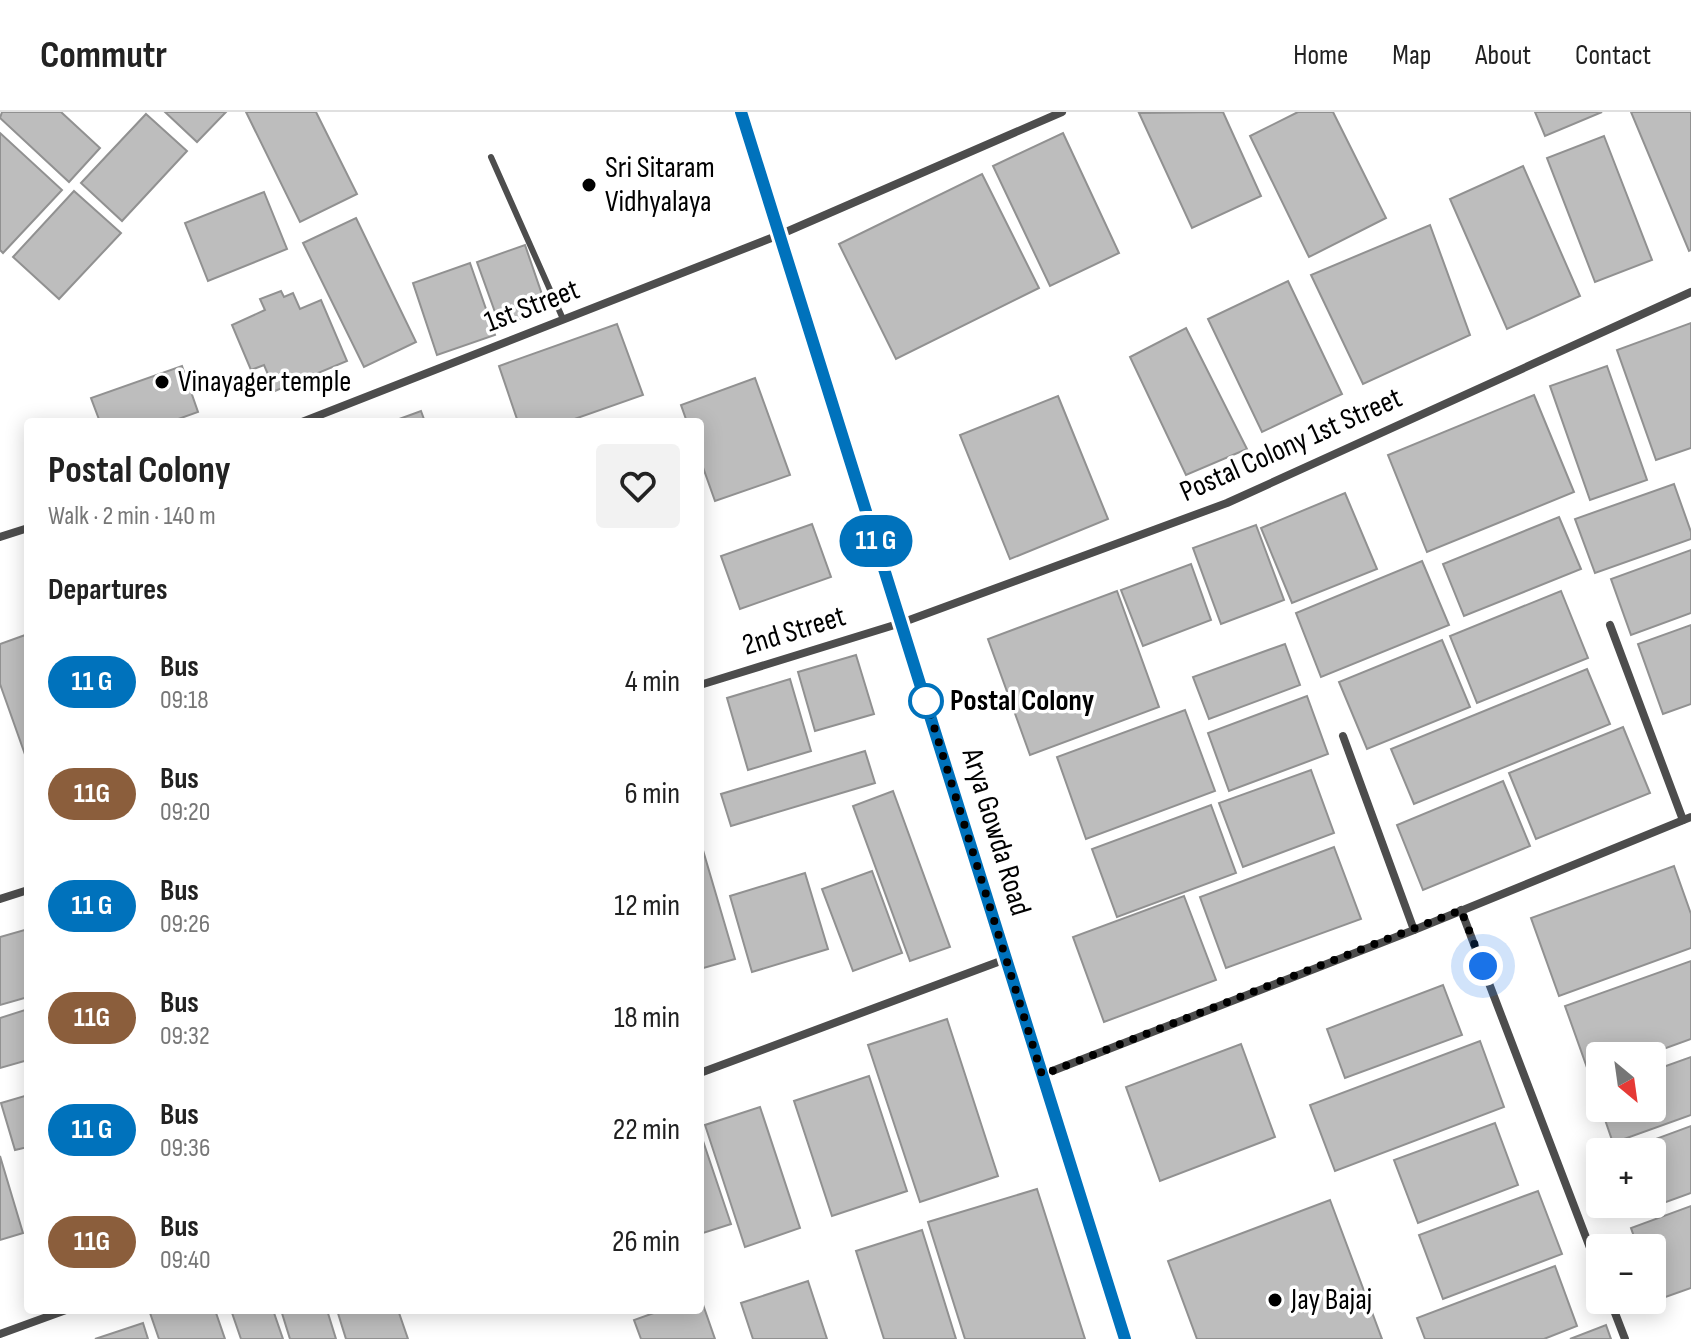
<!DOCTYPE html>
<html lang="en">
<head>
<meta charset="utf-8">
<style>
  :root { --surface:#fff; --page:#f2f2f2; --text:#222; --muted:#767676; --line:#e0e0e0 }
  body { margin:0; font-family:"Sofia Sans Condensed",sans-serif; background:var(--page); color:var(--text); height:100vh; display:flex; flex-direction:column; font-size:30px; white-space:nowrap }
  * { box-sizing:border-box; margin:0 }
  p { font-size:26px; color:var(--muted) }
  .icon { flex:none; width:44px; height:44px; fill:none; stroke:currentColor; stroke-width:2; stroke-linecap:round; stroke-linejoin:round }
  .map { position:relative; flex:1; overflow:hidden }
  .details { position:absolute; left:24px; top:306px; width:680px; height:896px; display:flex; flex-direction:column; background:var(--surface); border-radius:8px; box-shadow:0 4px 20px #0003 }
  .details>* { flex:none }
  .badge { padding:0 16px; border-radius:26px; font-size:28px; line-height:52px }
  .needle { width:52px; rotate:151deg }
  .tools { position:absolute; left:1586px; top:930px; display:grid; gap:16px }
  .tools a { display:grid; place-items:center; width:80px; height:80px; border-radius:8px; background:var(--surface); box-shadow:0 4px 20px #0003; font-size:40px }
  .you { position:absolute; width:40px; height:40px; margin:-20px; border:6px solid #fff; border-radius:50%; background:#1a73e8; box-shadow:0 0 0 12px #1a73e833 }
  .map>.badge { position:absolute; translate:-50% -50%; box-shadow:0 0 0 4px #fff }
  h2 { padding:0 24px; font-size:30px; line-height:72px }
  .round { display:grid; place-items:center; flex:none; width:84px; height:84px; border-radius:8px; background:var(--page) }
  .summary { display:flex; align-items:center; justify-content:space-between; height:136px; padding:0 24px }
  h1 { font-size:38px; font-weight:700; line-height:60px }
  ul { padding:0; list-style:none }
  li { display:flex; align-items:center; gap:24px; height:112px; padding:0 24px }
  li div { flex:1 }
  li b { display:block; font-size:30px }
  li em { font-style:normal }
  li .badge { min-width:88px; font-weight:700; text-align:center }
  header { display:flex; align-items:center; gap:48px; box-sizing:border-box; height:112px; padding:0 40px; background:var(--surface); border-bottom:2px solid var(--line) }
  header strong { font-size:38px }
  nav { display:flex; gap:44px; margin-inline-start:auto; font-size:28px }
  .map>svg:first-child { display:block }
  .building { fill:#bdbdbd; stroke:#919191; stroke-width:2 }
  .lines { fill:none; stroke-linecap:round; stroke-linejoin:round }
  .lane { stroke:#4d4d4d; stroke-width:6 }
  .street { stroke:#4d4d4d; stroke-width:8 }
  .secondary { stroke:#1a1a1a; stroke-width:16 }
  .line-casing { stroke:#fff; stroke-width:18 }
  .line { stroke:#0072bc; stroke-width:12 }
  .walk { stroke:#000; stroke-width:8; stroke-dasharray:0 14.4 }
  .poi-dot { fill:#000; stroke:#fff; stroke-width:3 }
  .stop-dot { fill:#fff; stroke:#0072bc; stroke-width:4 }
  .labels { text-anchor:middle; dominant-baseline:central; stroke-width:7; stroke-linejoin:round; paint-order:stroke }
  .poi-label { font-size:30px; fill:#000; stroke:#fff; text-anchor:start }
  .street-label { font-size:30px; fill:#000; stroke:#fff }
  .stop-label { font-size:30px; font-weight:bold; fill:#000; stroke:#fff; text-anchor:start }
</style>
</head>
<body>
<header>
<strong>Commutr</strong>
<nav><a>Home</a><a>Map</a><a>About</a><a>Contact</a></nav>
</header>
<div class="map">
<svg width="1691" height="1227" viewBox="0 0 1691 1227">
  <rect width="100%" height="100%" fill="#fff"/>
  <!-- building -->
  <g class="building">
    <path d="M 2,0 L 61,0 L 100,36 L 69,70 L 0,6 Z"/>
    <path d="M 165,0 L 226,0 L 197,30 Z"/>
    <path d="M 246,0 L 316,0 L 357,82 L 300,110 Z"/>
    <path d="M 1223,0 L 1261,84 L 1192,116 L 1139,1 Z"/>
    <path d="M 1298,0 L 1333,0 L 1386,106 L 1309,145 L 1250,24 Z"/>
    <path d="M 1535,0 L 1602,0 L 1545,24 Z"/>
    <path d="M 1631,0 L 1691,0 L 1691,138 L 1689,139 Z"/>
    <path d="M 146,2 L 187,39 L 122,109 L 81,71 Z"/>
    <path d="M 0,21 L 62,78 L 3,141 L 0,138 Z"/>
    <path d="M 1063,21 L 1119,141 L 1050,174 L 993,54 Z"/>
    <path d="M 1604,24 L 1652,148 L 1595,170 L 1547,46 Z"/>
    <path d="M 1523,54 L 1580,184 L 1507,217 L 1450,87 Z"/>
    <path d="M 982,62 L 1039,176 L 896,247 L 839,132 Z"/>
    <path d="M 74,79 L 121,121 L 59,187 L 13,145 Z"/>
    <path d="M 264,80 L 287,137 L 208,169 L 185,111 Z"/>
    <path d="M 356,106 L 416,230 L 364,255 L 303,131 Z"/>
    <path d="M 1430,113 L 1470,223 L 1363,272 L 1311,163 Z"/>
    <path d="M 525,133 L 547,197 L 500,214 L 477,150 Z"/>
    <path d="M 470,151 L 495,223 L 437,243 L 413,171 Z"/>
    <path d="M 1288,169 L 1342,282 L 1262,320 L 1208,207 Z"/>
    <path d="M 281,179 L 284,185 L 293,181 L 300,197 L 321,188 L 347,249 L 275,279 L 264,253 L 251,258 L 232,213 L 265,198 L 260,187 Z"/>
    <path d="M 1691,211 L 1691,336 L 1656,348 L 1617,238 Z"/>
    <path d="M 617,212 L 643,283 L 566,310 L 518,310 L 499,254 Z"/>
    <path d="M 1186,216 L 1247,337 L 1186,363 L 1130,245 Z"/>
    <path d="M 182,254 L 198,300 L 170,310 L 100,310 L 91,286 Z"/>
    <path d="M 1607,254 L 1647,368 L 1590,388 L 1550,274 Z"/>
    <path d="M 755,266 L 790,363 L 715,389 L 700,347 L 700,310 L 687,310 L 681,293 Z"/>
    <path d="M 1534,283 L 1574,380 L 1427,440 L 1388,343 Z"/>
    <path d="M 1058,284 L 1108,407 L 1010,447 L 960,323 Z"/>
    <path d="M 421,299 L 425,310 L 391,310 Z"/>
    <path d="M 1674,372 L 1691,420 L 1691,427 L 1595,461 L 1575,407 Z"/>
    <path d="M 1345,381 L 1377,457 L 1292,491 L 1261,416 Z"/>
    <path d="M 1559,405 L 1581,457 L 1464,504 L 1443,452 Z"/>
    <path d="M 812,412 L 831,465 L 740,497 L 721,444 Z"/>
    <path d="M 1256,413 L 1284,488 L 1221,512 L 1193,436 Z"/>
    <path d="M 1691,438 L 1691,501 L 1631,523 L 1611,467 Z"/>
    <path d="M 1422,449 L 1449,513 L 1321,565 L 1296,501 Z"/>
    <path d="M 1191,452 L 1211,508 L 1143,534 L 1121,478 Z"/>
    <path d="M 1117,479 L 1159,595 L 1030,643 L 988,527 Z"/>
    <path d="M 1561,479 L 1588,546 L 1477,591 L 1450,524 Z"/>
    <path d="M 1691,513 L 1691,592 L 1663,602 L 1638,532 Z"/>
    <path d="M 28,522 L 28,651 L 0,572 L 0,532 Z"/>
    <path d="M 1442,528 L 1470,595 L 1367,637 L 1339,570 Z"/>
    <path d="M 1285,532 L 1300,573 L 1209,607 L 1193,565 Z"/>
    <path d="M 856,543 L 874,602 L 815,619 L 798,560 Z"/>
    <path d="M 1587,557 L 1610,612 L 1414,692 L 1391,637 Z"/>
    <path d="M 790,567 L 811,639 L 748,658 L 727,586 Z"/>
    <path d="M 1307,584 L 1328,642 L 1229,679 L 1208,621 Z"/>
    <path d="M 1185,598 L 1215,679 L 1086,727 L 1057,645 Z"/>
    <path d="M 1623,615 L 1650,681 L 1536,727 L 1509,661 Z"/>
    <path d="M 865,639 L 875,671 L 731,714 L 721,682 Z"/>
    <path d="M 1311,658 L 1334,721 L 1243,755 L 1219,691 Z"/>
    <path d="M 1503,669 L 1530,734 L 1423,778 L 1397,713 Z"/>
    <path d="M 893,679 L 950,835 L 910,849 L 853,694 Z"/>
    <path d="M 1211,693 L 1236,761 L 1117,805 L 1092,737 Z"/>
    <path d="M 700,728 L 735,847 L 700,857 Z"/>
    <path d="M 1334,735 L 1361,807 L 1226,856 L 1200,785 Z"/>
    <path d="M 1674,754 L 1691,802 L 1691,836 L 1559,884 L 1531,806 Z"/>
    <path d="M 872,759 L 902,841 L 853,859 L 822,777 Z"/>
    <path d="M 805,761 L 828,837 L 752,860 L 730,784 Z"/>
    <path d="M 1184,784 L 1216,868 L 1104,910 L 1073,825 Z"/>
    <path d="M 28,817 L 28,885 L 0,893 L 0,825 Z"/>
    <path d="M 1691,849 L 1691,927 L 1644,944 L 1600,944 L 1600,960 L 1590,964 L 1565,894 Z"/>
    <path d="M 1443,873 L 1462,923 L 1345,966 L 1327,917 Z"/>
    <path d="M 28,897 L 28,948 L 0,956 L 0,906 Z"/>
    <path d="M 947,907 L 998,1064 L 920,1090 L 868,933 Z"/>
    <path d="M 1480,929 L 1504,995 L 1335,1059 L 1310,993 Z"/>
    <path d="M 1241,932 L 1275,1025 L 1160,1069 L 1126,975 Z"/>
    <path d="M 1691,945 L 1691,1003 L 1613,1031 L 1601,996 L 1652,996 L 1652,959 Z"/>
    <path d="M 869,964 L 907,1079 L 832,1104 L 794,989 Z"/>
    <path d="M 28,983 L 28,1035 L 15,1038 L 1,991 Z"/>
    <path d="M 760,995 L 800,1116 L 745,1135 L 705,1013 Z"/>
    <path d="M 1495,1011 L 1518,1073 L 1418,1111 L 1394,1048 Z"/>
    <path d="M 1691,1014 L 1691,1081 L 1655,1094 L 1652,1085 L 1652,1040 L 1636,1040 L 1634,1035 Z"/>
    <path d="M 700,1020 L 731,1112 L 700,1122 Z"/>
    <path d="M 0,1044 L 23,1121 L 0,1128 Z"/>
    <path d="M 1037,1077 L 1085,1227 L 965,1227 L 928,1110 Z"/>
    <path d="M 1538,1079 L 1562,1142 L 1443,1187 L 1419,1123 Z"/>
    <path d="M 1330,1088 L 1382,1227 L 1197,1227 L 1168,1149 Z"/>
    <path d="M 1691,1094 L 1691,1176 L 1657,1188 L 1652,1174 L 1652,1136 L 1638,1136 L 1631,1116 Z"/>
    <path d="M 922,1118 L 956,1227 L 884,1227 L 856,1139 Z"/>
    <path d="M 1555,1154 L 1577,1214 L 1544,1227 L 1425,1227 L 1417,1206 Z"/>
    <path d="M 808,1169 L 827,1227 L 753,1227 L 741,1191 Z"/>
    <path d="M 700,1184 L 715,1227 L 641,1227 L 634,1208 L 662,1198 L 700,1198 Z"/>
    <path d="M 149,1198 L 215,1198 L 225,1227 L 159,1227 Z"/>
    <path d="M 231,1198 L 273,1198 L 283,1227 L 241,1227 Z"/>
    <path d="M 281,1198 L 327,1198 L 336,1227 L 290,1227 Z"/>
    <path d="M 337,1198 L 398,1198 L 408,1227 L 346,1227 Z"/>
    <path d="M 143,1211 L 148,1227 L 95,1227 Z"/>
    <path d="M 1606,1213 L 1611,1227 L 1570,1227 Z"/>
  </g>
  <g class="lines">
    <!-- lane -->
    <path class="lane" d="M 491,45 L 563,207"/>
    <!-- street -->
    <g class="street">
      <path d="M 302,310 L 779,123 L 1062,0"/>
      <path d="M 0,425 L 28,416"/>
      <path d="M 1610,513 L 1683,708"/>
      <path d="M 700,573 L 901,511 L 1227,391 L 1691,180"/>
      <path d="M 1343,624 L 1414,818"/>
      <path d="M 0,787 L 28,778"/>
      <path d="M 1461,798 L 1600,1162"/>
      <path d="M 700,961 L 1006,847"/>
      <path d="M 1042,963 L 1414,818 L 1691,705"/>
      <path d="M 1610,1188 L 1625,1227"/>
      <path d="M 0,1222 L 66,1198"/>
    </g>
    <!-- secondary -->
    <path class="secondary" d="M 741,0 L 1125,1227"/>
  </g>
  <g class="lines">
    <defs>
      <path id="line" d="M 741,0 L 1125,1227"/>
    </defs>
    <!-- line casing -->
    <use href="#line" class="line-casing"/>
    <!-- line -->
    <use href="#line" class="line"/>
    <!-- walk -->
    <path class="walk" d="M 926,589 L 1042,963 L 1461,798 L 1483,854"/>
  </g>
  <!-- markers -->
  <g class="poi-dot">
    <circle cx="589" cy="73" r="8"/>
    <circle cx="162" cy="270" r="8"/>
    <circle cx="1275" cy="1188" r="8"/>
  </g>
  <circle class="stop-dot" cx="926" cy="589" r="16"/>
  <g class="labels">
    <!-- poi labels -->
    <g class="poi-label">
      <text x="605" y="56">Sri Sitaram<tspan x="605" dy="34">Vidhyalaya</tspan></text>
      <text x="178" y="270">Vinayager temple</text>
      <text x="1291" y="1188">Jay Bajaj</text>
    </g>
    <!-- street labels -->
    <g class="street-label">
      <text transform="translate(532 194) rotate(-21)">1st Street</text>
      <text transform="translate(1291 333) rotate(-24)">Postal Colony 1st Street</text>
      <text transform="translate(794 519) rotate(-17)">2nd Street</text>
      <text transform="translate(996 720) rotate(73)">Arya Gowda Road</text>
    </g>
    <!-- stop labels -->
    <g class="stop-label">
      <text x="950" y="589">Postal Colony</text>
    </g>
  </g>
</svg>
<div class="tools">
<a><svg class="needle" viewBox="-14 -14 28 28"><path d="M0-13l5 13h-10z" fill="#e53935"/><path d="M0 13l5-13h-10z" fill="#767676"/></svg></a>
<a>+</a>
<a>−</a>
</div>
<div class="you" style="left:1483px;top:854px"></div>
<b class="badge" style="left:876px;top:429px;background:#0072bc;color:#fff">11 G</b>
<section class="details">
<div class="summary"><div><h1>Postal Colony</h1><p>Walk · 2 min · 140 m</p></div><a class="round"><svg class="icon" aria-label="heart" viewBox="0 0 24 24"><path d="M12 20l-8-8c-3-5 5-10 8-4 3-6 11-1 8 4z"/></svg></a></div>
<h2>Departures</h2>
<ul>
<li><span class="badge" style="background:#0072bc;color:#fff">11 G</span><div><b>Bus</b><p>09:18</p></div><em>4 min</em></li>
<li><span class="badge" style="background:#8b5e3c;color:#fff">11G</span><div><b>Bus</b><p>09:20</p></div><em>6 min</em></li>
<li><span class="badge" style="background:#0072bc;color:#fff">11 G</span><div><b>Bus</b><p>09:26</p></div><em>12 min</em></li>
<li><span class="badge" style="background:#8b5e3c;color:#fff">11G</span><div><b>Bus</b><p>09:32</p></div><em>18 min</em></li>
<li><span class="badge" style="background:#0072bc;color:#fff">11 G</span><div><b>Bus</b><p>09:36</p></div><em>22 min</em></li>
<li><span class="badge" style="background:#8b5e3c;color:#fff">11G</span><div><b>Bus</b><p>09:40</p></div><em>26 min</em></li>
</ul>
</section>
</div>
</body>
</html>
